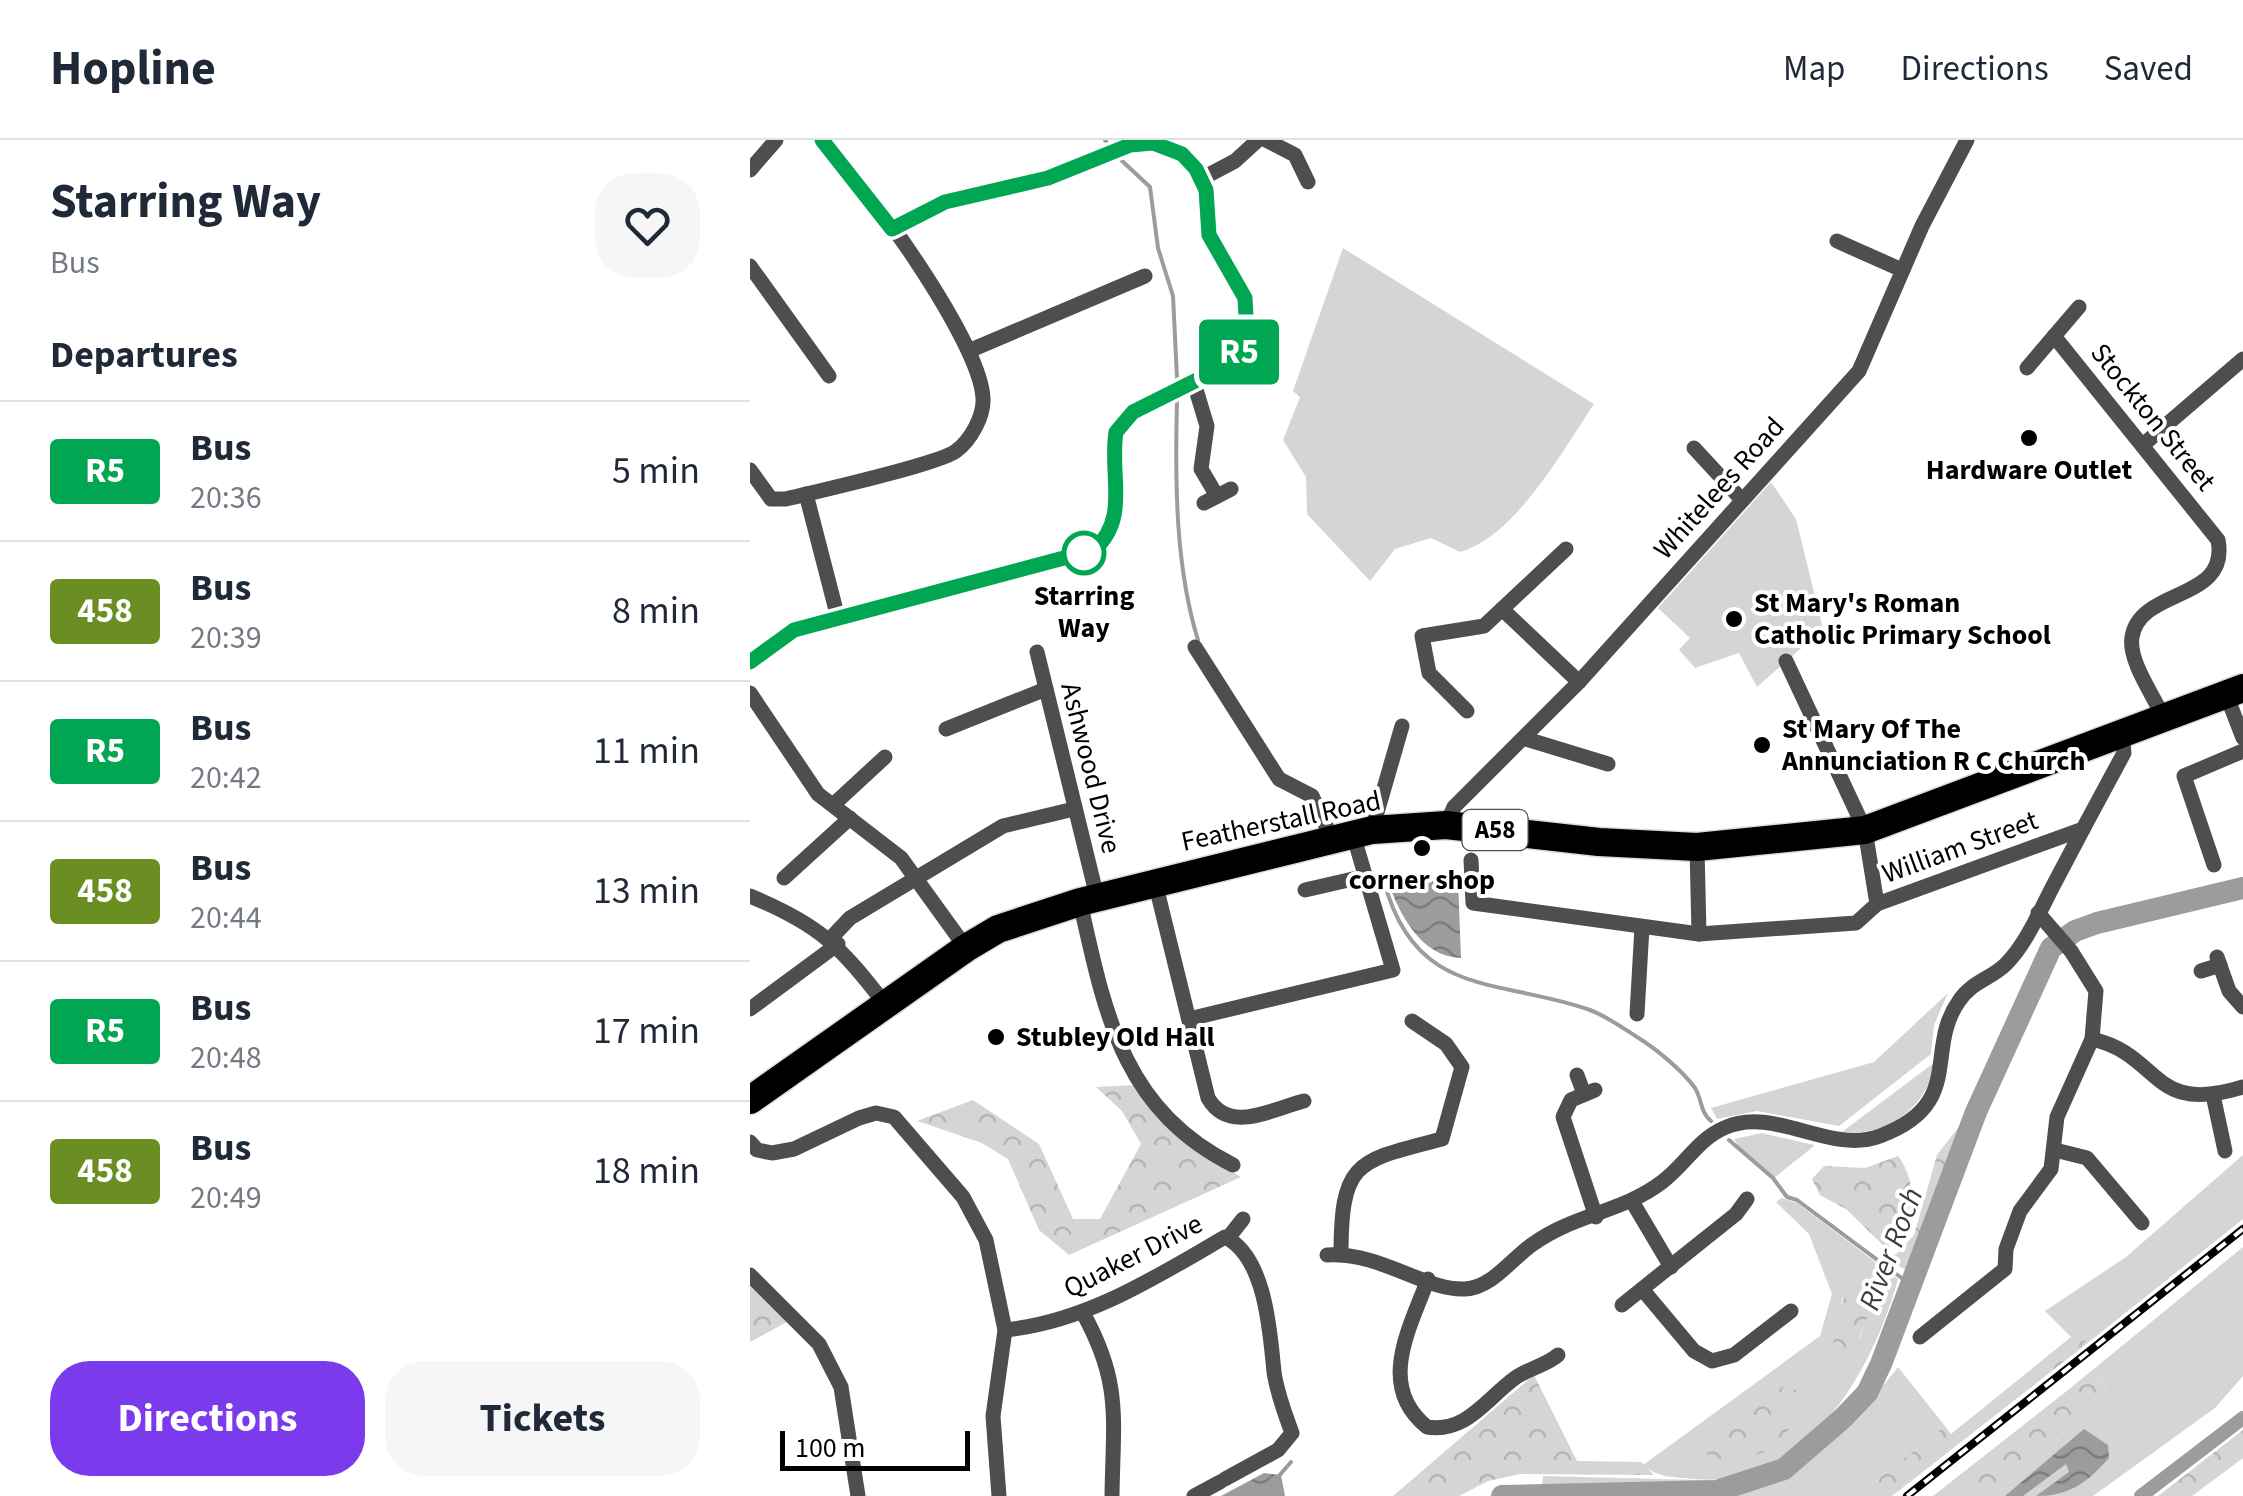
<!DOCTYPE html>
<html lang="en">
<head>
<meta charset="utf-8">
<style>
  :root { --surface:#fff; --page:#f6f6f7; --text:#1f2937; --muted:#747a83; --line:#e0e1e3; --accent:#7c3aed }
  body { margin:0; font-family:"Source Sans 3",sans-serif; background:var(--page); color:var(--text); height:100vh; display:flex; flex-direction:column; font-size:38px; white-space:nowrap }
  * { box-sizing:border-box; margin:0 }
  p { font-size:32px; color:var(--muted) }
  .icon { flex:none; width:55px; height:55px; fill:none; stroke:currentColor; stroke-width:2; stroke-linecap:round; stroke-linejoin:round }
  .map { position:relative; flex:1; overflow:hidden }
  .drawer { display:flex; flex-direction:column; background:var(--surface); width:750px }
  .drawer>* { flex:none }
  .badge { padding:0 20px; border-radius:8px; font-size:35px; line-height:65px }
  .scale { position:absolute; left:30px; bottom:25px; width:190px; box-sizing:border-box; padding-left:10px; border:5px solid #000; border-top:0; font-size:28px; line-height:35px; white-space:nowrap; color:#000; -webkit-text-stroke:8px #fff; paint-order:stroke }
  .map>.badge { position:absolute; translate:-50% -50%; box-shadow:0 0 0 5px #fff }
  h2 { padding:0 50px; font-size:38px; line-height:90px }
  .round { display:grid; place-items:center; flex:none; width:105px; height:105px; border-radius:40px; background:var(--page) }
  .summary { display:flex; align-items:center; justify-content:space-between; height:170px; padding:0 50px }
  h1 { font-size:48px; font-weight:700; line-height:75px }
  .cta { display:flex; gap:20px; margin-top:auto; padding:20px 50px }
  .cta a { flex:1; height:115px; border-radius:40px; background:var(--accent); color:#fff; font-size:40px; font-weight:700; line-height:115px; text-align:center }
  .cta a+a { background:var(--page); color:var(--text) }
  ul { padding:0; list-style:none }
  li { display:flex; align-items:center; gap:30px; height:140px; padding:0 50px; border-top:2px solid var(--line) }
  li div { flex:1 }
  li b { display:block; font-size:38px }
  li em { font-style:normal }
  li .badge { min-width:110px; font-weight:700; text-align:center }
  header { display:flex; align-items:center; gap:60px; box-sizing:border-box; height:140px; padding:0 50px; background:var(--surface); border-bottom:2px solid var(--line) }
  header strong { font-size:48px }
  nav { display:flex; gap:55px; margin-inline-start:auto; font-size:35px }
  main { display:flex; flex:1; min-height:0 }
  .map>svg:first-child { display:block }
  .green { fill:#d5d5d5; fill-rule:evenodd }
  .forest { fill:url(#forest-crowns) }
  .water { fill:url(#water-waves) }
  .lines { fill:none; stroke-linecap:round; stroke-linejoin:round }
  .stream { stroke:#9c9c9c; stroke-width:4 }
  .canal { stroke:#9c9c9c; stroke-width:14 }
  .river { stroke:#9c9c9c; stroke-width:22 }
  .highway-casing { stroke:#dbdbdb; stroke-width:31 }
  .street { stroke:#4e4e4e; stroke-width:15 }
  .highway { stroke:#000; stroke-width:28 }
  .rail-casing { stroke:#000; stroke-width:8 }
  .rail { stroke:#fff; stroke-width:4; stroke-dasharray:11; stroke-linecap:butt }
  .line-casing { stroke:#fff; stroke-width:22 }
  .line { stroke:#00a651; stroke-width:15 }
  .poi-dot { fill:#000; stroke:#fff; stroke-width:4 }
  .stop-dot { fill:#fff; stroke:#00a651; stroke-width:5 }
  .labels { text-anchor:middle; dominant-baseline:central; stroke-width:8; stroke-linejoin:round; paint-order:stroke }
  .shield { fill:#fff; stroke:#4c4c4c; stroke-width:2.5 }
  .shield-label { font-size:25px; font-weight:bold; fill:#000 }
  .street-label { font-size:28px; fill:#000; stroke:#fff }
  .poi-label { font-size:28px; font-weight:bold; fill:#000; stroke:#fff; text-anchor:start }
  .stop-label { font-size:28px; font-weight:bold; fill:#000; stroke:#fff }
  .water-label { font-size:30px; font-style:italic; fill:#3d3d3d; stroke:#fff }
</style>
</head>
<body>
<header>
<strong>Hopline</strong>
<nav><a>Map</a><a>Directions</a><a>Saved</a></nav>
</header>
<main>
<section class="drawer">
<div class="summary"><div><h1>Starring Way</h1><p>Bus</p></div><a class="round"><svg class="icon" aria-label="heart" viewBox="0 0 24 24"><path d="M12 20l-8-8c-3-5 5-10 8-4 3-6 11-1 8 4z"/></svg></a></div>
<h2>Departures</h2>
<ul>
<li><span class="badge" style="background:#00a651;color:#fff">R5</span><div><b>Bus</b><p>20:36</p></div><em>5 min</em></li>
<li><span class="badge" style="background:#6b8e23;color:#fff">458</span><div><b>Bus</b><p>20:39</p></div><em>8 min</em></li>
<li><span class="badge" style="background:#00a651;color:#fff">R5</span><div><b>Bus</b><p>20:42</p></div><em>11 min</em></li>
<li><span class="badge" style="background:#6b8e23;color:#fff">458</span><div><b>Bus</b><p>20:44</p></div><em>13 min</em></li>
<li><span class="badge" style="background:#00a651;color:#fff">R5</span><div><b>Bus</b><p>20:48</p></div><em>17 min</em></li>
<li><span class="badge" style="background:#6b8e23;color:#fff">458</span><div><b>Bus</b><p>20:49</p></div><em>18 min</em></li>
</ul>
<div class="cta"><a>Directions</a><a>Tickets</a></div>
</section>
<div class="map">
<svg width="1493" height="1356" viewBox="0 0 1493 1356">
  <defs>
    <pattern id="forest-crowns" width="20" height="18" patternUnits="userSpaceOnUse" patternTransform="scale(2.5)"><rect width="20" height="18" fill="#d5d5d5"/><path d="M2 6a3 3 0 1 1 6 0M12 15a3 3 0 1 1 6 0" fill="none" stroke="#b5b5b5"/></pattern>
    <pattern id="water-waves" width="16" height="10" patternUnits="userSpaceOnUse" patternTransform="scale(2.5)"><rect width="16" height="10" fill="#9c9c9c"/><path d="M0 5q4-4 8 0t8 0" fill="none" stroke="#7d7d7d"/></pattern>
  </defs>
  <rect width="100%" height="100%" fill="#fff"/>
  <!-- green -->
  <g class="green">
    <path d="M 593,108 L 844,264 C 813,310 765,397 710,412 L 681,398 L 645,409 L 620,441 L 557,374 L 556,337 L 533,300 L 550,257 L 543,251 Z"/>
    <path d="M 1021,342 L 1046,379 L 1073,489 L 1007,547 L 989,513 L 945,528 L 929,510 L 940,498 L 908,468 Z"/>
    <path d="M 1198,853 L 1184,885 L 1181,914 L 1089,986 L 1007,971 L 967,979 L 961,968 L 1124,922 Z"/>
    <path d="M 1185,922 C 1179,966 1136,998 1092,992 Z"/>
    <path d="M 1012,993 L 1064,1005 L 1064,1006 L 1024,1038 L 993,1014 L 984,999 Z"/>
    <path d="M 1493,1015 L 1493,1079 L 1339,1202 L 1321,1197 L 1295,1171 L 1376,1117 Z"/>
    <path d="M 1031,1058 L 1047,1063 L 1148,1139 C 1123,1231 1056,1350 944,1339 C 924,1337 908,1338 893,1325 L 1070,1196 L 1082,1154 L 1059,1094 L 1026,1062 ZM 1114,1151 L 1117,1176 L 1110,1197 L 1078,1214 L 1087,1201 L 1092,1159 Z"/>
    <path d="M 1493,1107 L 1493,1236 L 1465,1268 L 1343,1356 L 1243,1356 L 1358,1253 L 1351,1237 L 1318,1250 Z"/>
    <path d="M 1148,1227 L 1195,1286 L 1107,1356 L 976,1356 C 1051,1337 1102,1286 1148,1227 Z"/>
    <path d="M 793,1336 L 990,1341 L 963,1346 L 792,1346 Z"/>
  </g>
  <!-- forest -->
  <g class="forest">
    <path d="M 386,945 L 454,1014 L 491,1037 L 319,1115 L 289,1090 L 258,1019 L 232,1003 L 167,981 L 223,960 L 289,1004 L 323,1079 L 350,1079 L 391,1004 L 372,971 L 346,947 Z"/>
    <path d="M 1211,984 L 1216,986 L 1161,1133 L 1140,1121 L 1164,1095 L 1187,1015 Z"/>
    <path d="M 1148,1016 C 1169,1043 1167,1089 1137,1109 L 1096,1069 L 1070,1055 L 1062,1039 L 1074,1026 L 1115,1028 Z"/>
    <path d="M 0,1144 L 37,1182 L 0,1202 Z"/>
    <path d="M 1105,1146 L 1114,1151 L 1118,1176 L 1102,1214 L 1083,1219 L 1078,1215 C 1090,1195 1085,1156 1105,1146 Z"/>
    <path d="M 1321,1197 L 1339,1202 L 1142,1356 L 1107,1356 L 1195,1286 L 1201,1294 Z"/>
    <path d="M 784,1235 L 827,1321 L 891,1322 L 904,1335 L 770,1334 L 738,1341 L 709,1356 L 643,1356 Z"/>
    <path d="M 1351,1237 L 1358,1253 L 1243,1356 L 1183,1356 L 1318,1250 Z"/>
    <path d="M 1033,1247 L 1049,1251 L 1055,1264 L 1026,1309 C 1002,1315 969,1330 950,1308 C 958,1278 1007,1260 1033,1247 Z"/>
    <path d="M 1493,1290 L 1493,1318 L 1442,1356 L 1408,1356 Z"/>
  </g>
  <!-- water -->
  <g class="water">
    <path d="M 708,740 L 711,818 C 671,817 650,775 638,742 Z"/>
    <path d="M 1334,1289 L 1358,1305 L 1359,1318 C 1337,1343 1319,1356 1286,1356 L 1319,1332 L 1316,1324 L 1273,1356 L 1255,1356 Z"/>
    <path d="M 514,1333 L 531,1335 L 535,1356 L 471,1356 Z"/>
  </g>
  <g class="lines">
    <!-- stream -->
    <g class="stream">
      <path d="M 355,0 L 359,5"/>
      <path d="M 369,18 L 400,47 L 408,108 L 423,156 L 427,238"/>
      <path d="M 427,261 C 425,339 425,426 448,500"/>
      <path d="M 634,741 C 665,860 751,838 840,870 C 856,876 873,888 887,897 C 905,908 932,930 945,948 C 952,959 950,972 961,981"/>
      <path d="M 979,1000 L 1023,1038 L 1037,1057 L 1047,1060 L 1161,1145"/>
      <path d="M 528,1337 L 541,1322"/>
    </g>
    <!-- canal -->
    <path class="canal" d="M 1391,1356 L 1493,1278"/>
    <!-- river -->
    <path class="river" d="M 752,1356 L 967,1351 L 1034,1329 L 1092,1279 L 1117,1253 L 1131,1224 L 1226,972 L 1301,808 L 1325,791 L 1347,783 L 1493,748"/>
    <defs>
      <path id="highway" d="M 0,960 L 216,808 L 248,789 L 330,762 L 622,690 L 696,685 L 849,702 L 947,707 L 1115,690 L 1493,548"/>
    </defs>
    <!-- highway casing -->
    <use href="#highway" class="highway-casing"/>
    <!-- street -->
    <g class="street">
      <path d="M 516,0 L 545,15 L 558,42"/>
      <path d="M 0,30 L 26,0"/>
      <path d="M 451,39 L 485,21 L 508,0"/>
      <path d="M 1087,101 L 1152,130"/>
      <path d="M 0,126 L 79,236"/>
      <path d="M 1304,196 L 1468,400 C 1480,462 1390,447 1382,497 C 1378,521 1404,556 1413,577"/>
      <path d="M 221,210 L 395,136"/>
      <path d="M 1277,228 L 1329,167"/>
      <path d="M 444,243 L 457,286 L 451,329 L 467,356"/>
      <path d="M 1394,304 L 1493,219"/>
      <path d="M 944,308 L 992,360"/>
      <path d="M 0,330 L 21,359 L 36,359 C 65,352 189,324 206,311 C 221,300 234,276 233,258 C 230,201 115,41 72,0"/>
      <path d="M 56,354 L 88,478"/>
      <path d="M 454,363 L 481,349"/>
      <path d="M 752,469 L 829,542"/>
      <path d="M 445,507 L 529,639 L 562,656 L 582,699"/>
      <path d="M 287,512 L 347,757"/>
      <path d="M 1036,521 L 1115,690 L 1127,764"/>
      <path d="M 0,522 L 44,490 L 345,410 C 380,378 360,335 366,292 L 383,272 L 479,224 L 497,195 L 495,157 L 459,95 L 455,51 L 447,29 L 433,14 L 403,3 L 380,5 L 297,38 L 195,62 L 142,89"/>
      <path d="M 0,553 L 68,654 L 151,718 L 216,808"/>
      <path d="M 1476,554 L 1493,598"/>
      <path d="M 717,571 L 679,533 L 672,496 L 734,486 L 816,409"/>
      <path d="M 196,589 L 296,549"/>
      <path d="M 776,599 L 858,624"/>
      <path d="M 83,665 L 135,617"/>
      <path d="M 696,685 L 704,667 L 829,542 L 1109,231 L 1172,86 L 1217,0"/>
      <path d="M 622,690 L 652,586"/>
      <path d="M 947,707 L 949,794"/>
      <path d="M 721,720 L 723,763 L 949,794 L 1106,783 L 1127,764 L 1333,689"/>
      <path d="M 1464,725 L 1434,636 L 1493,611"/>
      <path d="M 34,738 L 100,678"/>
      <path d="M 405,742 L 458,958 C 479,994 519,970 554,961"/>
      <path d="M 555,750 L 616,736"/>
      <path d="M 0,756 C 70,785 89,805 135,864"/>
      <path d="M 330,762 C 355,873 372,969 483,1025"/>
      <path d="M 81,798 L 100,778 L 253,686 L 324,669"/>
      <path d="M 1467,817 L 1479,851 L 1493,867"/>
      <path d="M 1451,831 L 1470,825"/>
      <path d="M 0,869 L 88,804"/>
      <path d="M 887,874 L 892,787"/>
      <path d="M 439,879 L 643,830 L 603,694"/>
      <path d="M 1342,899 C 1412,915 1400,976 1493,947"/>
      <path d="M 827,935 L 834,954"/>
      <path d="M 845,950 L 821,960 L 813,977 L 846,1077"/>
      <path d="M 1463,955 L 1475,1011"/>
      <path d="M 0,1002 L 7,1010 L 22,1013 L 44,1009 L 109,978 L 126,973 L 144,977 L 213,1057 L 236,1100 L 255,1190 L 243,1276 L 249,1356"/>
      <path d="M 1305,1010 L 1337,1018 L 1392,1083"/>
      <path d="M 997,1059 L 986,1074 L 892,1149 L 944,1211 L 962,1221 L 984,1215 L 1041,1171"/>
      <path d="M 883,1063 L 921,1127"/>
      <path d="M 478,1098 L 493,1079"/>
      <path d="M 577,1115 C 632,1112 675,1151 715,1149 C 742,1148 762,1118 783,1104 C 822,1075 873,1072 912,1042 C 935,1025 947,1000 974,988 C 1025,965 1079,1015 1130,996 C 1216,964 1174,910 1209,861 C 1221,842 1241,839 1256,824 C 1276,804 1290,771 1303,746 C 1326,702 1350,657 1374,613 L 1372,594"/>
      <path d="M 591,1115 C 591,1020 607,1021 692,999 L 712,927 L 696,904 L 662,881"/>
      <path d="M 0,1135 L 69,1204 L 91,1247 L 108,1356"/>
      <path d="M 678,1139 C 660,1188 626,1246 677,1287 C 717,1293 736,1259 765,1238 C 779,1228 795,1226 808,1215"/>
      <path d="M 872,1165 L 892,1149"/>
      <path d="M 333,1173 C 372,1243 363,1279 362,1356"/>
      <path d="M 255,1190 C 336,1182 406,1137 475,1097 C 516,1117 520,1193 524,1232 C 527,1253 535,1274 542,1293 L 528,1310 L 475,1339"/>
      <path d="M 1170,1197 L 1255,1129 L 1256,1109 L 1270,1071 L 1301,1029 L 1307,977 L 1342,899 L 1346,851 L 1321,811 L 1288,773"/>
      <path d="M 444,1356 L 470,1342"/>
    </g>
    <!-- highway -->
    <use href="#highway" class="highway"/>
    <defs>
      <path id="rail" d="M 1157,1356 L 1493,1089"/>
    </defs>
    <!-- rail casing -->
    <use href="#rail" class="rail-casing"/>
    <!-- rail -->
    <use href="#rail" class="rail"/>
  </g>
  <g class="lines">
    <defs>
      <path id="line" d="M 0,522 L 44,490 L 344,410 C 380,378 359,335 366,292 L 383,272 L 479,224 L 497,195 L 495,158 L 459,95 L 456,50 L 446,29 L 432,14 L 403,3 L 380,5 L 298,38 L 195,62 L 142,89 L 72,0"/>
    </defs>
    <!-- line casing -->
    <use href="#line" class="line-casing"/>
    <!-- line -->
    <use href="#line" class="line"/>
  </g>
  <!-- markers -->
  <g class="poi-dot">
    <circle cx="1279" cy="298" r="10"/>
    <circle cx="984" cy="479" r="10"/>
    <circle cx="1012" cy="605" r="10"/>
    <circle cx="672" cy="708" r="10"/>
    <circle cx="246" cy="897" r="10"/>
  </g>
  <circle class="stop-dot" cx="334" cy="413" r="20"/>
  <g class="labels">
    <!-- shield labels -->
    <rect class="shield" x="712.5" y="670" width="65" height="40" rx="8"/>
    <g class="shield-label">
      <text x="745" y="690">A58</text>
    </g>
    <!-- street labels -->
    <g class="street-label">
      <text transform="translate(1403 277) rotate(51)">Stockton Street</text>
      <text transform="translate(969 348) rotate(-48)">Whitelees Road</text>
      <text transform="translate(341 628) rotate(76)">Ashwood Drive</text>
      <text transform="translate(531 681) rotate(-12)">Featherstall Road</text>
      <text transform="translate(1210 707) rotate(-20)">William Street</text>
      <text transform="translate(383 1116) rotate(-27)">Quaker Drive</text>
    </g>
    <!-- poi labels -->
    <g class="poi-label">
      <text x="1279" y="330" text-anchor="middle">Hardware Outlet</text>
      <text x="1004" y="463">St Mary's Roman<tspan x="1004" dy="32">Catholic Primary School</tspan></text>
      <text x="1032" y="589">St Mary Of The<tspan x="1032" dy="32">Annunciation R C Church</tspan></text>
      <text x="672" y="740" text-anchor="middle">corner shop</text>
      <text x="266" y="897">Stubley Old Hall</text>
    </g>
    <!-- stop labels -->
    <g class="stop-label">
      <text x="334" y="456">Starring<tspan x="334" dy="32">Way</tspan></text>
    </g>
    <!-- water labels -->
    <g class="water-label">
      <text transform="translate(1141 1109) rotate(-69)">River Roch</text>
    </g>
  </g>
</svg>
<div class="scale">100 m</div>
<b class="badge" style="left:489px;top:212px;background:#00a651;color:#fff">R5</b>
</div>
</main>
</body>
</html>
